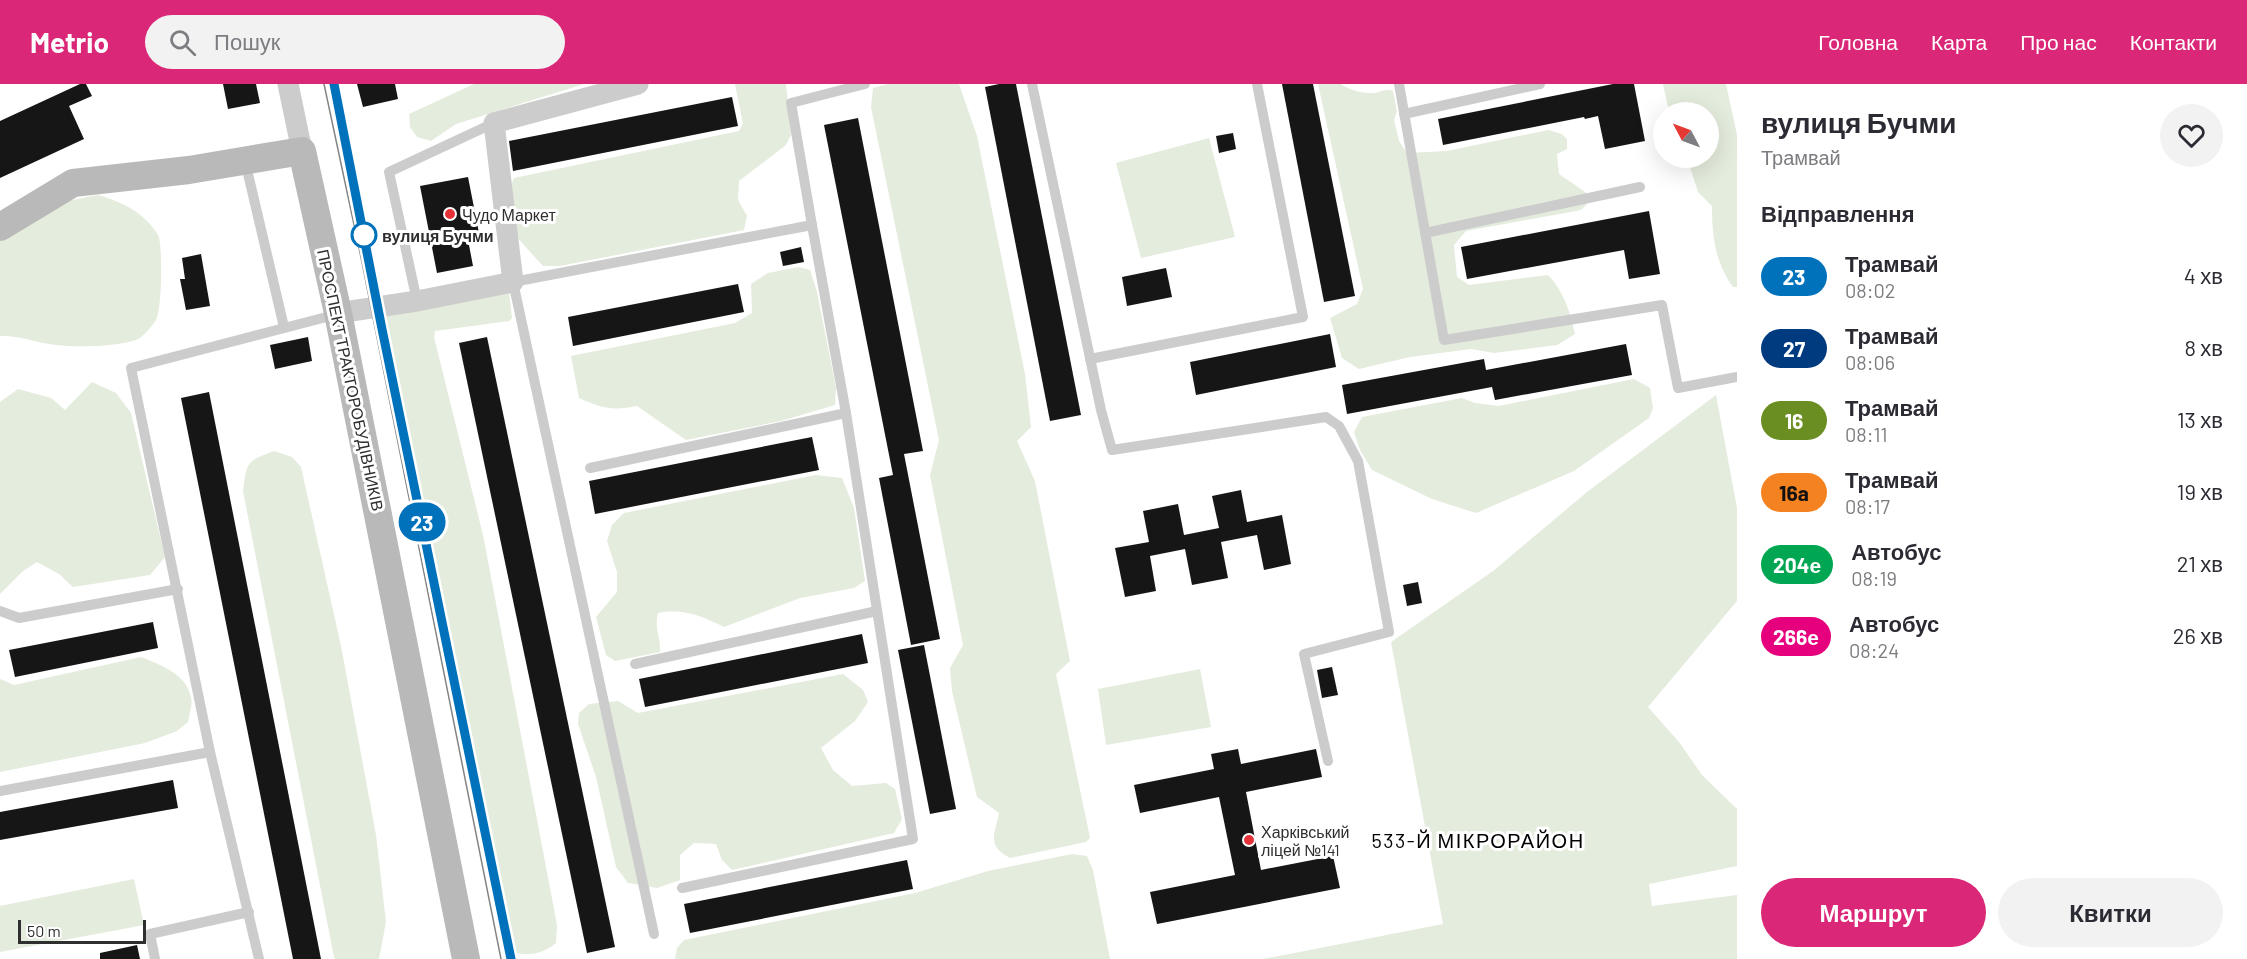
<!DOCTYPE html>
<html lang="uk">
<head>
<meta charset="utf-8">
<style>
  :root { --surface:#fff; --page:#f2f2f3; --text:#2b2b33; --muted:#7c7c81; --accent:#db2777 }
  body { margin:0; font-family:Barlow,sans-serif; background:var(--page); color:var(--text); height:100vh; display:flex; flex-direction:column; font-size:22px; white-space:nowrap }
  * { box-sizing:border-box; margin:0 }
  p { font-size:20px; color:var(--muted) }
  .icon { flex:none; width:33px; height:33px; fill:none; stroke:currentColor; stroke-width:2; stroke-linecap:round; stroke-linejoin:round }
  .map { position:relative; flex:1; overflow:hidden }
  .side { display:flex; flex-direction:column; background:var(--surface); width:510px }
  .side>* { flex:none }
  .badge { padding:0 12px; border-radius:20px; font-size:21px; line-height:39px }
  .needle { width:39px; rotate:311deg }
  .controls { position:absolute; left:1653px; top:18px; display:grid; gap:12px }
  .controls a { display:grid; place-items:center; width:66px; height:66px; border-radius:50%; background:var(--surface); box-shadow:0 6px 24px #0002; font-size:30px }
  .scale { position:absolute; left:18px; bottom:15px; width:128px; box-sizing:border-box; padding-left:6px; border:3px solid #2f2f2f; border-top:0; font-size:16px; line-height:21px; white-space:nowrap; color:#2f2f2f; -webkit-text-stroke:4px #fff; paint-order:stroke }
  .map>.badge { position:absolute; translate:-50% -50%; box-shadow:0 0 0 3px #fff }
  h2 { padding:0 24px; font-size:22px; line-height:54px }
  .round { display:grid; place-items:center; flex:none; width:63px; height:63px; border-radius:32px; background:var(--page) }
  .head { display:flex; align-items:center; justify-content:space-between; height:102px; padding:0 24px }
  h1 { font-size:28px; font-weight:800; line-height:45px }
  .button { display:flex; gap:12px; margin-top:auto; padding:12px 24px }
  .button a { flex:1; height:69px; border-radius:36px; background:var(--accent); color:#fff; font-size:24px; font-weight:800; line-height:69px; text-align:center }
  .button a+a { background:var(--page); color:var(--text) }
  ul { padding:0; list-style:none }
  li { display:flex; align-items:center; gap:18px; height:72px; padding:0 24px }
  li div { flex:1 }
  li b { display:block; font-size:22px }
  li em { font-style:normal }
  li .badge { min-width:66px; font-weight:700; text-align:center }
  header { display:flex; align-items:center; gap:36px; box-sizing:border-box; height:84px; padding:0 30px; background:var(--accent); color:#fff }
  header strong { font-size:28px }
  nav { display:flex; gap:33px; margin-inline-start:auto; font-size:21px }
  .search { width:420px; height:54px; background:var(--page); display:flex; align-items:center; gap:15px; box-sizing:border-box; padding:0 21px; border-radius:33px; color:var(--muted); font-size:22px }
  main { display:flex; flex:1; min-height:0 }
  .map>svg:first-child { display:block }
  .green { fill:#e4ecdd }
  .building { fill:#161616 }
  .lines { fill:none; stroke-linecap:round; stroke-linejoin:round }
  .lane { stroke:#ccc; stroke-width:10 }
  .street { stroke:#ccc; stroke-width:21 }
  .secondary { stroke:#b9b9b9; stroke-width:28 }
  .tram { stroke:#848484; stroke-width:1.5 }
  .line-casing { stroke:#fff; stroke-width:14 }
  .line { stroke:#0072bc; stroke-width:9 }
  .poi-dot { fill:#e53239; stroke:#fff; stroke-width:2 }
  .stop-dot { fill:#fff; stroke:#0072bc; stroke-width:3 }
  .labels { text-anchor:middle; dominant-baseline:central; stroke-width:6; stroke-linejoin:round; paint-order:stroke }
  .poi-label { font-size:16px; fill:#2f2f2f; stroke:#fff; text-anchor:start }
  .stop-label { font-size:16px; font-weight:bold; fill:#2f2f2f; stroke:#fff; text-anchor:start }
  .street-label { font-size:16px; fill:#2f2f2f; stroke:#fff }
  .quarter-label { font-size:20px; letter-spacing:1.5px; fill:#000; stroke:#fff }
</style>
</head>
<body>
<header>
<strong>Metrio</strong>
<div class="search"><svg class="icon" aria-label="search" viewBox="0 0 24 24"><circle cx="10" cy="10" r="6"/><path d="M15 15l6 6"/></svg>Пошук</div>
<nav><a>Головна</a><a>Карта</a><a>Про нас</a><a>Контакти</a></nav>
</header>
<main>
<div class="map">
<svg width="1737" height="875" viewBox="0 0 1737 875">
  <rect width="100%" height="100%" fill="#fff"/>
  <!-- green -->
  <g class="green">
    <path d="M 474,0 L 584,0 L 456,40 L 431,57 L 417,53 L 410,43 L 409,30 Z"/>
    <path d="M 735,0 L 786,0 L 791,51 L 786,61 L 739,97 L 738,116 L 747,132 L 744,146 L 560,182 L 543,182 L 512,148 L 508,108 L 514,94 L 739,47 L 743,40 Z"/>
    <path d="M 888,0 L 959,0 L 977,52 L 1025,290 L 1031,343 L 1017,357 L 1035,397 L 1070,577 L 1056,590 L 1090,754 L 1086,758 L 1010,774 C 986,762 995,750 999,729 L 977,713 L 952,607 L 950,584 L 963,561 L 930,391 L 939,356 L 871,23 L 873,4 Z"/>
    <path d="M 1318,0 L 1341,0 C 1348,6 1365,10 1374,9 C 1382,8 1384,4 1393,7 L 1397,27 L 1394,36 L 1399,57 L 1407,69 L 1447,67 L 1548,46 L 1562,50 L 1567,55 L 1567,65 L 1557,70 L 1559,90 L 1588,110 L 1587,120 L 1581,126 L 1466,147 L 1454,161 L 1457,193 L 1469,201 L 1548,191 C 1564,207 1570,228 1575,250 L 1557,261 L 1494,269 L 1471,265 L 1410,273 L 1359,285 L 1342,274 L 1330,234 L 1357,220 L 1363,205 Z"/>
    <path d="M 1663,0 L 1726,0 L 1737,51 L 1737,203 L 1733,203 C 1715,178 1712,152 1712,122 L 1698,108 L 1687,74 L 1708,74 L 1708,28 L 1669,28 Z"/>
    <path d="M 1209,54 L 1235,153 L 1141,174 L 1116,79 Z"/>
    <path d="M 98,111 C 122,118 144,128 158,151 C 163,160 162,226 156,236 C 152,242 142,254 136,256 C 114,263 73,264 49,260 C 32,257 17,251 0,252 L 0,157 L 57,119 Z"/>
    <path d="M 799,183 L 810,186 L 817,208 L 836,304 L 835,321 L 781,337 L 686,356 L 637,322 C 612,327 602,324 579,314 L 571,272 L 735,239 L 752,229 L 751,200 L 768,189 Z"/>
    <path d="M 509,208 L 512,234 L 509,237 L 435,247 L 434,253 L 483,451 L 557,841 L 556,859 C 544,869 531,872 516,869 L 511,858 L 383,235 L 391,227 Z"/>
    <path d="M 1634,295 L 1650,304 L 1653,324 L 1649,334 L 1574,387 L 1476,429 L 1432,415 L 1372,386 L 1360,366 L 1354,348 L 1362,333 L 1462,314 L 1475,319 L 1499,322 Z"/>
    <path d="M 92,298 L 116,309 L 131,329 L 165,473 L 150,491 L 73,503 L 59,490 L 37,478 L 23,487 L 0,510 L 0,318 L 18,305 L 51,314 L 65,326 Z"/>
    <path d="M 1716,311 L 1737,424 L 1737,517 L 1648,623 L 1679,658 L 1702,691 L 1737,725 L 1737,782 L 1649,800 L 1652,822 L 1737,811 L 1737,875 L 1263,875 L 1443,840 L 1391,558 L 1493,487 L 1587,408 Z"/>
    <path d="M 274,367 L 292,373 L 301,383 L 341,562 L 376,751 L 386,838 L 379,875 L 335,875 L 334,873 L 243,407 C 247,377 246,378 274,367 Z"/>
    <path d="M 816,391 L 842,394 L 854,424 L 865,497 L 854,504 L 800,514 L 724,543 C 702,532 683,524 658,529 C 654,544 661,553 660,568 L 615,577 L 606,571 L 596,533 L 617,508 L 617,488 L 607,457 L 612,441 L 624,429 Z"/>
    <path d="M 141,573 C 161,581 187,590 191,614 C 193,620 189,631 188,638 L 177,647 L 145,659 L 0,688 L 0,595 L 14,601 Z"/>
    <path d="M 1200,585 L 1211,643 L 1106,661 L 1098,605 Z"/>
    <path d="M 843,590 L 863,606 L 868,618 L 855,637 L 821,664 L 833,686 L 852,702 L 886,699 L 895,705 L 902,735 L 894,749 L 732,786 L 722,776 L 716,760 L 694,759 L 680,771 L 680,796 L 657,804 L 628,799 L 616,783 L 596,693 L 578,640 L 579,629 L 589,620 L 618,617 L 638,629 Z"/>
    <path d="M 1072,770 L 1087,772 L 1093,786 L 1110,875 L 675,875 L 677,864 L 684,856 L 915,809 L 988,787 Z"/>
    <path d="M 134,795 L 144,841 L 0,868 L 0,822 Z"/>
  </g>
  <!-- building -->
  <g class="building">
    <path d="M 80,0 L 86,0 L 92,12 L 69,22 L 84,55 L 0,94 L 0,37 Z"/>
    <path d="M 223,0 L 256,0 L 260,19 L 228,25 Z"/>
    <path d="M 357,0 L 395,0 L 398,15 L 363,23 Z"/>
    <path d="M 999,0 L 1016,0 L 1081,331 L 1050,337 L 985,3 Z"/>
    <path d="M 1282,0 L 1313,0 L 1355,212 L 1324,218 Z"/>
    <path d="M 1613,0 L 1634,0 L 1645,57 L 1605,65 L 1598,32 L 1585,35 L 1584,33 L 1443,61 L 1438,35 Z"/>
    <path d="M 732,13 L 738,42 L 513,87 L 509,57 Z"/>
    <path d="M 858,34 L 923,367 L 904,370 L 940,555 L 911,561 L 879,394 L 893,391 L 824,41 Z"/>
    <path d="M 1233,49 L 1236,65 L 1219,69 L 1216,52 Z"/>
    <path d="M 468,93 L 481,159 L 469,161 L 473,182 L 437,189 L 420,102 Z"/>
    <path d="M 1649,127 L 1660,190 L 1629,195 L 1624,166 L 1467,195 L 1461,163 Z"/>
    <path d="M 801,163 L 804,178 L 783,182 L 780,168 Z"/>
    <path d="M 201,170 L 210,222 L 186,226 L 180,195 L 185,195 L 182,174 Z"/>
    <path d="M 1166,184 L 1172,213 L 1127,222 L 1122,193 Z"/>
    <path d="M 738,200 L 744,228 L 573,262 L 568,233 Z"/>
    <path d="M 1330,250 L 1336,283 L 1196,311 L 1190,278 Z"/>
    <path d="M 308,253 L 312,277 L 275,285 L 270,261 Z"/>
    <path d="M 487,253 L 615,863 L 587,869 L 459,259 Z"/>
    <path d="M 1626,260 L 1632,291 L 1495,316 L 1492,303 L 1347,330 L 1342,301 L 1484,275 L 1486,286 Z"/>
    <path d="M 209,308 L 321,875 L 293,875 L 209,454 L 181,314 Z"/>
    <path d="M 812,353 L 819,386 L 595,430 L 589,397 Z"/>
    <path d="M 1241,406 L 1247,438 L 1282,431 L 1291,480 L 1264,486 L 1257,451 L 1221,458 L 1228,494 L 1192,501 L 1185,465 L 1150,472 L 1156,507 L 1125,513 L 1115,464 L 1149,458 L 1143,427 L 1178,420 L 1184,451 L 1219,444 L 1212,412 Z"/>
    <path d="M 1418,498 L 1422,519 L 1407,522 L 1403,501 Z"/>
    <path d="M 153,538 L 158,564 L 15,593 L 9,566 Z"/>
    <path d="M 862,550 L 868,579 L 645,623 L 639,595 Z"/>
    <path d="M 924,561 L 956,725 L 930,730 L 898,566 Z"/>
    <path d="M 1332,583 L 1338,611 L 1322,614 L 1317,586 Z"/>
    <path d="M 1238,665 L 1241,680 L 1316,665 L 1322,693 L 1246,708 L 1261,786 L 1333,772 L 1340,804 L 1157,840 L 1150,808 L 1235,791 L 1219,713 L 1140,729 L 1134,701 L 1214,685 L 1211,670 Z"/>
    <path d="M 173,696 L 178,724 L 0,756 L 0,728 Z"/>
    <path d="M 907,776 L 913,805 L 690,849 L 684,820 Z"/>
    <path d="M 137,861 L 140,875 L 100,875 L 100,869 Z"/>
  </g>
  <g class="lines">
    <!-- lane -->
    <g class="lane">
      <path d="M 1032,0 L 1101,326 L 1112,366 L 1326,333 L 1339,342 L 1358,377 L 1389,548 L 1304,570 L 1328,677"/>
      <path d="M 1399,0 L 1444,256 L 1662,221 L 1678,304 L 1737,293"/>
      <path d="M 1404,30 L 1540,0"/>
      <path d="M 245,77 L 284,243"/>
      <path d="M 1425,149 L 1640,103"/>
      <path d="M 417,217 L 389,88 L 494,39"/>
      <path d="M 1090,275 L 1303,233 L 1257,0"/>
      <path d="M 590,384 L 846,329"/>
      <path d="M 0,527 L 19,534 L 178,505"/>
      <path d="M 635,580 L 877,527"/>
      <path d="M 0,707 L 210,668"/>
      <path d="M 682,804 L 913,755 L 846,329 L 812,141"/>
      <path d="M 654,850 L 513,198 L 812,141 L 791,19 L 865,0"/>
      <path d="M 155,875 L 150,850 L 249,828"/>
      <path d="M 259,875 L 210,668 L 131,284 L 338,230"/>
    </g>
    <!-- street -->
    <g class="street">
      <path d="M 288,0 L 302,67"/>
      <path d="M 338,229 L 417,217 L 513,198 L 494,39 L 638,0"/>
    </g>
    <!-- secondary -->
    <path class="secondary" d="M 0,143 L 73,99 L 189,86 L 302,67 L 338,229 L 466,875"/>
    <!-- tram -->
    <g class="tram">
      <path d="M 324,0 L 362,178 L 501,875"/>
      <path d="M 334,0 L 351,90"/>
      <path d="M 486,754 L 511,875"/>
    </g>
  </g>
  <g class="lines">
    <defs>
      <path id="line" d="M 334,0 L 382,245 L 511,875"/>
    </defs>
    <!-- line casing -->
    <use href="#line" class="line-casing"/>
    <!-- line -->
    <use href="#line" class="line"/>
  </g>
  <!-- markers -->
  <g class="poi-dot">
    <circle cx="450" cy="130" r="6"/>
    <circle cx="1249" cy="756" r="6"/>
  </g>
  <circle class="stop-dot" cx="364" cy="151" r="12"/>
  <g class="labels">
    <!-- poi labels -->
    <g class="poi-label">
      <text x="462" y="130">Чудо Маркет</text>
      <text x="1261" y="747">Харківський<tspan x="1261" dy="18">ліцей №141</tspan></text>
    </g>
    <!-- stop labels -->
    <g class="stop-label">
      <text x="382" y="151">вулиця Бучми</text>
    </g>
    <!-- street labels -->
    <g class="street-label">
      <text transform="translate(351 296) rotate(78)">ПРОСПЕКТ ТРАКТОРОБУДІВНИКІВ</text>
    </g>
    <!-- quarter labels -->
    <g class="quarter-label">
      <text x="1478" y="756">533-Й МІКРОРАЙОН</text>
    </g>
  </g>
</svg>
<div class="controls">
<a><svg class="needle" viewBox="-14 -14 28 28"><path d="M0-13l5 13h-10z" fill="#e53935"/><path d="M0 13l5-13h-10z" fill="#7c7c81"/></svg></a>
</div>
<div class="scale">50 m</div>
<b class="badge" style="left:422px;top:438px;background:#0072bc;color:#fff">23</b>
</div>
<section class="side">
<div class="head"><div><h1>вулиця Бучми</h1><p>Трамвай</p></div><a class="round"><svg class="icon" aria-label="heart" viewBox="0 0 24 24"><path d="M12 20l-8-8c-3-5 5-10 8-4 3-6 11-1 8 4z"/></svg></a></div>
<h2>Відправлення</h2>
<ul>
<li><span class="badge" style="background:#0072bc;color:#fff">23</span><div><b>Трамвай</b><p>08:02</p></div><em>4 хв</em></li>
<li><span class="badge" style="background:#003b80;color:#fff">27</span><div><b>Трамвай</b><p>08:06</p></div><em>8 хв</em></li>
<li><span class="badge" style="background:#6b8e23;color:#fff">16</span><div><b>Трамвай</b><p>08:11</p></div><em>13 хв</em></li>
<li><span class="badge" style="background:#f58220;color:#111">16a</span><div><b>Трамвай</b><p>08:17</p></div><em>19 хв</em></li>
<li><span class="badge" style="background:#00a651;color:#fff">204е</span><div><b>Автобус</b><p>08:19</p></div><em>21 хв</em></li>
<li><span class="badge" style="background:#e6007e;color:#fff">266е</span><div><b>Автобус</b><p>08:24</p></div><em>26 хв</em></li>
</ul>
<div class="button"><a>Маршрут</a><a>Квитки</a></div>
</section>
</main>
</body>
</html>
